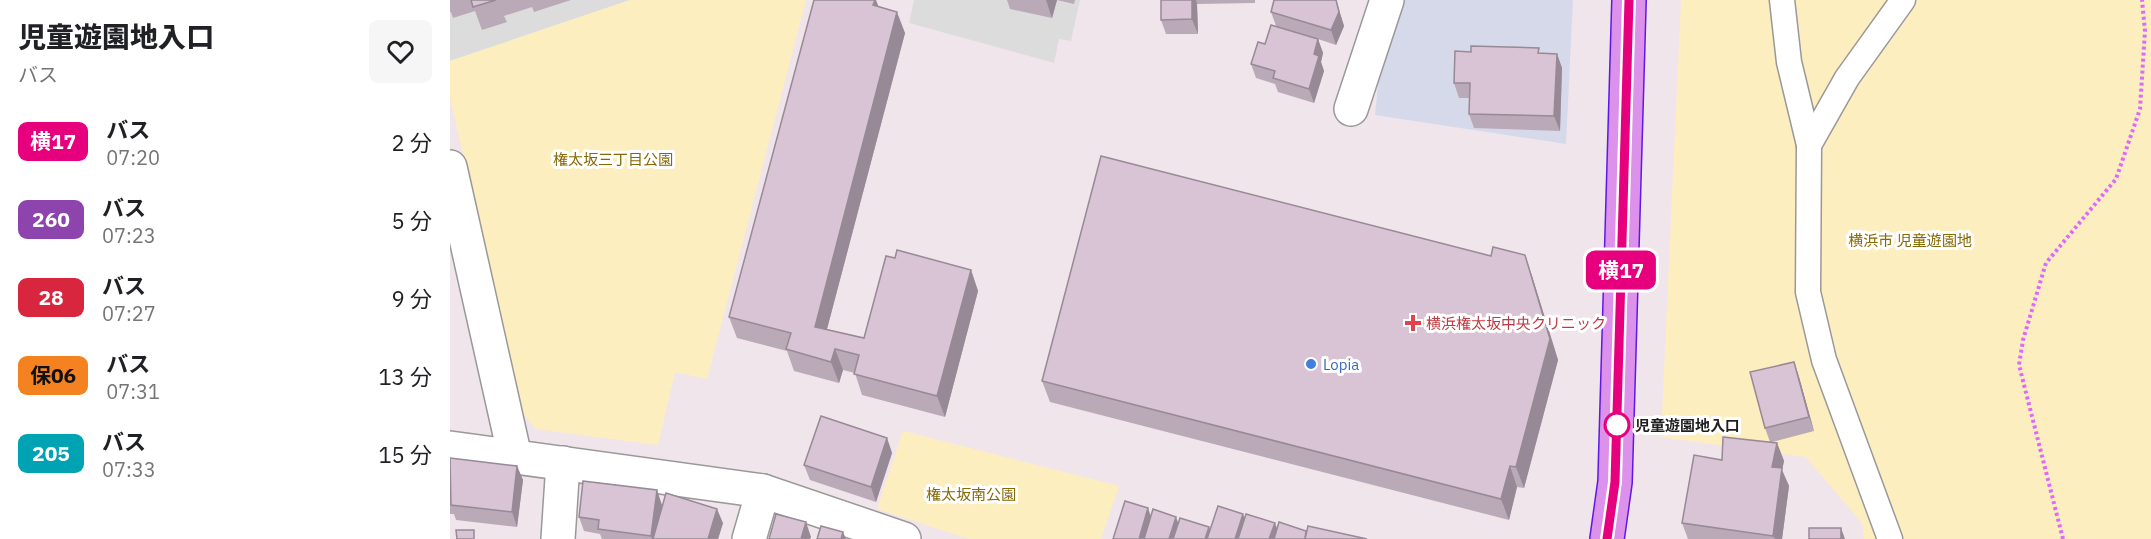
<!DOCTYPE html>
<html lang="ja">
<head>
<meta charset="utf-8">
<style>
  :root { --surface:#fff; --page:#f6f6f6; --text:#202124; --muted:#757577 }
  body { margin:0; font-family:"IBM Plex Sans","Noto Sans JP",sans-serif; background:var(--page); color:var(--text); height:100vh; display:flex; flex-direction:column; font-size:22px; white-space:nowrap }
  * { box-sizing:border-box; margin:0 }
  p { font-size:20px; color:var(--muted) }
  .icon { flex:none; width:33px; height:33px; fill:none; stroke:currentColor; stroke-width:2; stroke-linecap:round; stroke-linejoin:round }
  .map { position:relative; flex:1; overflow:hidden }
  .drawer { display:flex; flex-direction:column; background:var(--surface); width:450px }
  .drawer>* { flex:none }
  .badge { padding:0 12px; border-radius:9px; font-size:21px; line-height:39px }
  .map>.badge { position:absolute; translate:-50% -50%; box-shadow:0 0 0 3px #fff }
  .round { display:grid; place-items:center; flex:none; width:63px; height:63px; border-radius:9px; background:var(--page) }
  .summary { display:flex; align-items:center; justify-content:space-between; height:102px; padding:0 18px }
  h1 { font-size:28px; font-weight:800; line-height:45px }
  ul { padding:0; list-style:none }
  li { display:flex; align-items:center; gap:18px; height:78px; padding:0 18px }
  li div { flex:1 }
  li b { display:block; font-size:22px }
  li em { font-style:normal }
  li .badge { min-width:66px; font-weight:700; text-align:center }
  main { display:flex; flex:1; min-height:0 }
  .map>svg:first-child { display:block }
  .residential { fill:#dddcdd }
  .industrial { fill:#d6d9ea }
  .park { fill:#fdeebf }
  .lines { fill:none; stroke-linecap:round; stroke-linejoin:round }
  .service-casing { stroke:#999; stroke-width:27 }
  .minor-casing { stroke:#999; stroke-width:36 }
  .trunk-casing { stroke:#5e18e8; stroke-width:36 }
  .path { stroke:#de67ff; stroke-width:4; stroke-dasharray:3 3; stroke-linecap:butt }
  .service { stroke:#fff; stroke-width:24 }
  .minor { stroke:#fff; stroke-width:33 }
  .trunk { stroke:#dc91ea; stroke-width:33 }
  .wall { fill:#baa9b7 }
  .shaded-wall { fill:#978995 }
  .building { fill:#d8c4d5; stroke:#978995; stroke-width:1.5 }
  .line-casing { stroke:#fff; stroke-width:14 }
  .line { stroke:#e6007e; stroke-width:9 }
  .health-dot { fill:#e0444e; stroke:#fff; stroke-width:2 }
  .shop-dot { fill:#3f7fe0; stroke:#fff; stroke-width:2 }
  .stop-dot { fill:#fff; stroke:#e6007e; stroke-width:3 }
  .labels { text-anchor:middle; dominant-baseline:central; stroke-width:6; stroke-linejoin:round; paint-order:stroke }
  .park-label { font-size:15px; fill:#876803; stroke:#fff }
  .health-label { font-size:15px; fill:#be3a42; stroke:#fff; text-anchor:start }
  .shop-label { font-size:15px; fill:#366cbe; stroke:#fff; text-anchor:start }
  .stop-label { font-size:15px; font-weight:bold; fill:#1f1f1f; stroke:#fff; text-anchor:start }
</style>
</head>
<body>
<main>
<section class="drawer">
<div class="summary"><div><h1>児童遊園地入口</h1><p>バス</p></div><a class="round"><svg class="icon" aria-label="heart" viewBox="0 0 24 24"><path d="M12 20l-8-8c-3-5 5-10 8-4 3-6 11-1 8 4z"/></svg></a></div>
<ul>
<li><span class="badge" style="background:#e6007e;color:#fff">横17</span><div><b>バス</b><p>07:20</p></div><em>2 分</em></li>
<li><span class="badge" style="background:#8e44ad;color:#fff">260</span><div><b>バス</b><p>07:23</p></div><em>5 分</em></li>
<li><span class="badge" style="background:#d7263d;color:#fff">28</span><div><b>バス</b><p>07:27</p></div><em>9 分</em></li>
<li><span class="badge" style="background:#f58220;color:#111">保06</span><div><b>バス</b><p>07:31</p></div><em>13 分</em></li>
<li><span class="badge" style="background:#00a3b4;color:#fff">205</span><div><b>バス</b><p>07:33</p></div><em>15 分</em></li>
</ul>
</section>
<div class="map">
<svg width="1701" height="539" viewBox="0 0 1701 539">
  <rect width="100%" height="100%" fill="#f1e5ec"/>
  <!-- residential -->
  <g class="residential">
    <path d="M 0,0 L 180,0 L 0,61 Z"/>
    <path d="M 464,0 L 630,0 L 621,41 L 609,39 L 604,63 L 459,23 Z"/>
  </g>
  <!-- industrial -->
  <path class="industrial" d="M 953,0 L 1123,0 L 1116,144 L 925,115 L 930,65 Z"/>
  <!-- park -->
  <g class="park">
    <path d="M 180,0 L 356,0 L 257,379 L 225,372 L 208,445 L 86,429 L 74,415 L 0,98 L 0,61 Z"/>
    <path d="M 1231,0 L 1701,0 L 1701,539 L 1414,539 L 1412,523 L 1356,457 L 1211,437 Z"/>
    <path d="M 453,431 L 669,486 L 651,539 L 519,539 L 427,509 Z"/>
  </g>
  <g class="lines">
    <defs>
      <g id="service">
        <path d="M 1332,0 L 1339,62 L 1359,145 L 1358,292 L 1374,360 L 1440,539"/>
        <path d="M 1359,145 L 1397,78 L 1453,0"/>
      </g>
      <g id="minor">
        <path d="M 901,109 L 937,0"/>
        <path d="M 0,167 L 65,457"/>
        <path d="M 0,448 L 313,491 L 454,539"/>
        <path d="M 108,539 L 113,463"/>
        <path d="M 299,539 L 313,491"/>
      </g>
      <path id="trunk" d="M 1157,539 L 1165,482 L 1179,0"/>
    </defs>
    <!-- service casing -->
    <use href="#service" class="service-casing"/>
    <!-- minor casing -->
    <use href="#minor" class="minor-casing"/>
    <!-- trunk casing -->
    <use href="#trunk" class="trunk-casing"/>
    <!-- path -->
    <path class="path" d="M 1613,539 L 1569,365 L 1573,340 L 1596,263 L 1666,179 L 1690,109 L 1695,31 L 1692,0"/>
    <!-- service -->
    <use href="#service" class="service"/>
    <!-- minor -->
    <use href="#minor" class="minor"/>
    <!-- trunk -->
    <use href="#trunk" class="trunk"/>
  </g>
  <!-- wall -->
  <g class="wall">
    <path d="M 0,0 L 121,0 L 84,12 L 82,7 L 54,16 L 57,22 L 32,30 L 25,11 L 3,18 L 1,12 L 0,12 Z"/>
    <path d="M 557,0 L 625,0 L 624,4 L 607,0 L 602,18 L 560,9 Z"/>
    <path d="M 711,0 L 805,0 L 805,3 L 747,4 L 748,34 L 716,34 L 711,20 Z"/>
    <path d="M 886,0 L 894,26 L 886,45 L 868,39 L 873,53 L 871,62 L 874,71 L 864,103 L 828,92 L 825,84 L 806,78 L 801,64 L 826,26 L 821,12 Z"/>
    <path d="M 429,7 L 455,33 L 377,329 L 414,338 L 521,270 L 528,291 L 495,417 L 412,395 L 405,373 L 393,370 L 389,383 L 344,371 L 337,351 L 287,338 L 279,317 Z"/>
    <path d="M 1090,53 L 1107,54 L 1112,68 L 1110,131 L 1024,128 L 1019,114 L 1020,98 L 1009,98 L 1004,83 Z"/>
    <path d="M 1082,276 L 1108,360 L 1074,488 L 1067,487 L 1059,520 L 600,402 L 592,381 Z"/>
    <path d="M 1344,362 L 1349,377 L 1364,431 L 1322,442 L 1327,443 L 1334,461 L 1332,470 L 1339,486 L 1332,539 L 1238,539 L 1232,523 L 1272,460 L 1320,442 L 1315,428 Z"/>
    <path d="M 437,438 L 442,453 L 426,502 L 360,480 L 354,465 Z"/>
    <path d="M 0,458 L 67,466 L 73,480 L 67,527 L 6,520 L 4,514 L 0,514 Z"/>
    <path d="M 212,505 L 211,509 L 273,523 L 268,539 L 152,539 L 150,534 L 134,531 L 129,517 Z"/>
  </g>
  <!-- shaded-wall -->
  <g class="shaded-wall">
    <path d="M 425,0 L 426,0 L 433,18 L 423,5 Z"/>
    <path d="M 596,0 L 607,0 L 602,18 Z"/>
    <path d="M 742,0 L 746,0 L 747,4 L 748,34 L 742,19 Z"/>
    <path d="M 886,0 L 894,26 L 886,45 L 881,30 Z"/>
    <path d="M 447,12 L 455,33 L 372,348 L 365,327 Z"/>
    <path d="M 868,39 L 873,53 L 871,62 L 874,71 L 864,103 L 859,89 L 864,54 Z"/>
    <path d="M 1107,54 L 1112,68 L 1110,131 L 1104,116 Z"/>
    <path d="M 1075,255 L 1082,276 L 1108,360 L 1074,488 L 1066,467 Z"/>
    <path d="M 521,270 L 528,291 L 495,417 L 487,396 Z"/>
    <path d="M 385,349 L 393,370 L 389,383 L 381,362 Z"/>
    <path d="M 1344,362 L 1349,377 L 1364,431 L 1359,417 Z"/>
    <path d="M 437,438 L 442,453 L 426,502 L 421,487 Z"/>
    <path d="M 1327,443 L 1334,461 L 1332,470 L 1339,486 L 1332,539 L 1325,539 L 1323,536 L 1322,467 Z"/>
    <path d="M 67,466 L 73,480 L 67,527 L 62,512 Z"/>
    <path d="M 1060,466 L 1067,487 L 1059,520 L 1051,499 Z"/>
    <path d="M 207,490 L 212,505 L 208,539 L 202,539 L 201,536 Z"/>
    <path d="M 698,508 L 701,517 L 694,539 L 689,539 Z"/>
    <path d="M 267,509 L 273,523 L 268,539 L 258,539 Z"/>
    <path d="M 793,514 L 796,522 L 791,539 L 785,539 Z"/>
    <path d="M 726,517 L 729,525 L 725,539 L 719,539 Z"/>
    <path d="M 356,522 L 361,537 L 360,539 L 351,539 Z"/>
    <path d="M 825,523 L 828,531 L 825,539 L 819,539 Z"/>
    <path d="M 759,527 L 762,535 L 761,539 L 755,539 Z"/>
    <path d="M 1391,528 L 1395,539 L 1391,539 Z"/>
    <path d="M 393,532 L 396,539 L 391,539 Z"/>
  </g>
  <!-- building -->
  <g class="building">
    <path d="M 21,0 L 46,0 L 23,7 Z"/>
    <path d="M 364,0 L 425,0 L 423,5 L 447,12 L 365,327 L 414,338 L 436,256 L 445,258 L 447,250 L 521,270 L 487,396 L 404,374 L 409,355 L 385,349 L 381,362 L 336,349 L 341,333 L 279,317 Z"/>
    <path d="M 711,0 L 742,0 L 742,19 L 711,20 Z"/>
    <path d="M 824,0 L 886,0 L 889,12 L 881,30 L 821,12 Z"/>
    <path d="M 821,25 L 868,39 L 864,54 L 869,56 L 859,89 L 823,78 L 825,71 L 801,64 L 808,42 L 815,44 Z"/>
    <path d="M 1021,46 L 1089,48 L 1088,53 L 1107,54 L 1104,116 L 1019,114 L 1020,83 L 1004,83 L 1005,51 L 1021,52 Z"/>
    <path d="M 651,156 L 1041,256 L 1043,247 L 1075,255 L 1100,339 L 1066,467 L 1060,466 L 1051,499 L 592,381 Z"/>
    <path d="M 1344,362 L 1359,417 L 1315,428 L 1300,372 Z"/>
    <path d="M 371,416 L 437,438 L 421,487 L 354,465 Z"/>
    <path d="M 1273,437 L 1327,443 L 1322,467 L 1332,468 L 1323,536 L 1232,523 L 1244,455 L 1272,460 Z"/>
    <path d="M 0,458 L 67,466 L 62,512 L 1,505 Z"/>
    <path d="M 133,481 L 207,490 L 201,536 L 148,529 L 149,520 L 129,517 Z"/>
    <path d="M 216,493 L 267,509 L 258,539 L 203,539 Z"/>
    <path d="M 675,501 L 698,508 L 689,539 L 663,539 Z"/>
    <path d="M 768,506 L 793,514 L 785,539 L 757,539 Z"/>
    <path d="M 703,509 L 726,517 L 719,539 L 694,539 Z"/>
    <path d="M 326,514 L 356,522 L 351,539 L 319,539 Z"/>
    <path d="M 796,514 L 825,523 L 819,539 L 788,539 Z"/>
    <path d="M 730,518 L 759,527 L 755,539 L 723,539 Z"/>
    <path d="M 829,522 L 856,531 L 855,539 L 824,539 Z"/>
    <path d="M 371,526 L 393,532 L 391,539 L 367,539 Z"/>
    <path d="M 858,526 L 917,539 L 855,539 Z"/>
    <rect x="1359" y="528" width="32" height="11"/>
    <path d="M 6,530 L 24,530 L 24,539 L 7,539 Z"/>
  </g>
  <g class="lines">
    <defs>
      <path id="line" d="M 1157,539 L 1165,482 L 1179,0"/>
    </defs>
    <!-- line casing -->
    <use href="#line" class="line-casing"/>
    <!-- line -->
    <use href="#line" class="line"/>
  </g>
  <!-- markers -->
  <path class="health-dot" d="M960 314h6v6h6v6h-6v6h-6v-6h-6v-6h6z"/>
  <circle class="shop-dot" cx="861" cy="364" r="6"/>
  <circle class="stop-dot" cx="1167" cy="425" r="12"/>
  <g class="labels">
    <!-- park labels -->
    <g class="park-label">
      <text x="163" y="159">権太坂三丁目公園</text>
      <text x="1460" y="240">横浜市 児童遊園地</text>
      <text x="521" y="494">権太坂南公園</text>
    </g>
    <!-- health labels -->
    <g class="health-label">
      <text x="976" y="323">横浜権太坂中央クリニック</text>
    </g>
    <!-- shop labels -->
    <g class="shop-label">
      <text x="873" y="364">Lopia</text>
    </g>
    <!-- stop labels -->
    <g class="stop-label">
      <text x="1185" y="425">児童遊園地入口</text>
    </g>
  </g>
</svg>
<b class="badge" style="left:1171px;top:270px;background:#e6007e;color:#fff">横17</b>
</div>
</main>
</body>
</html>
